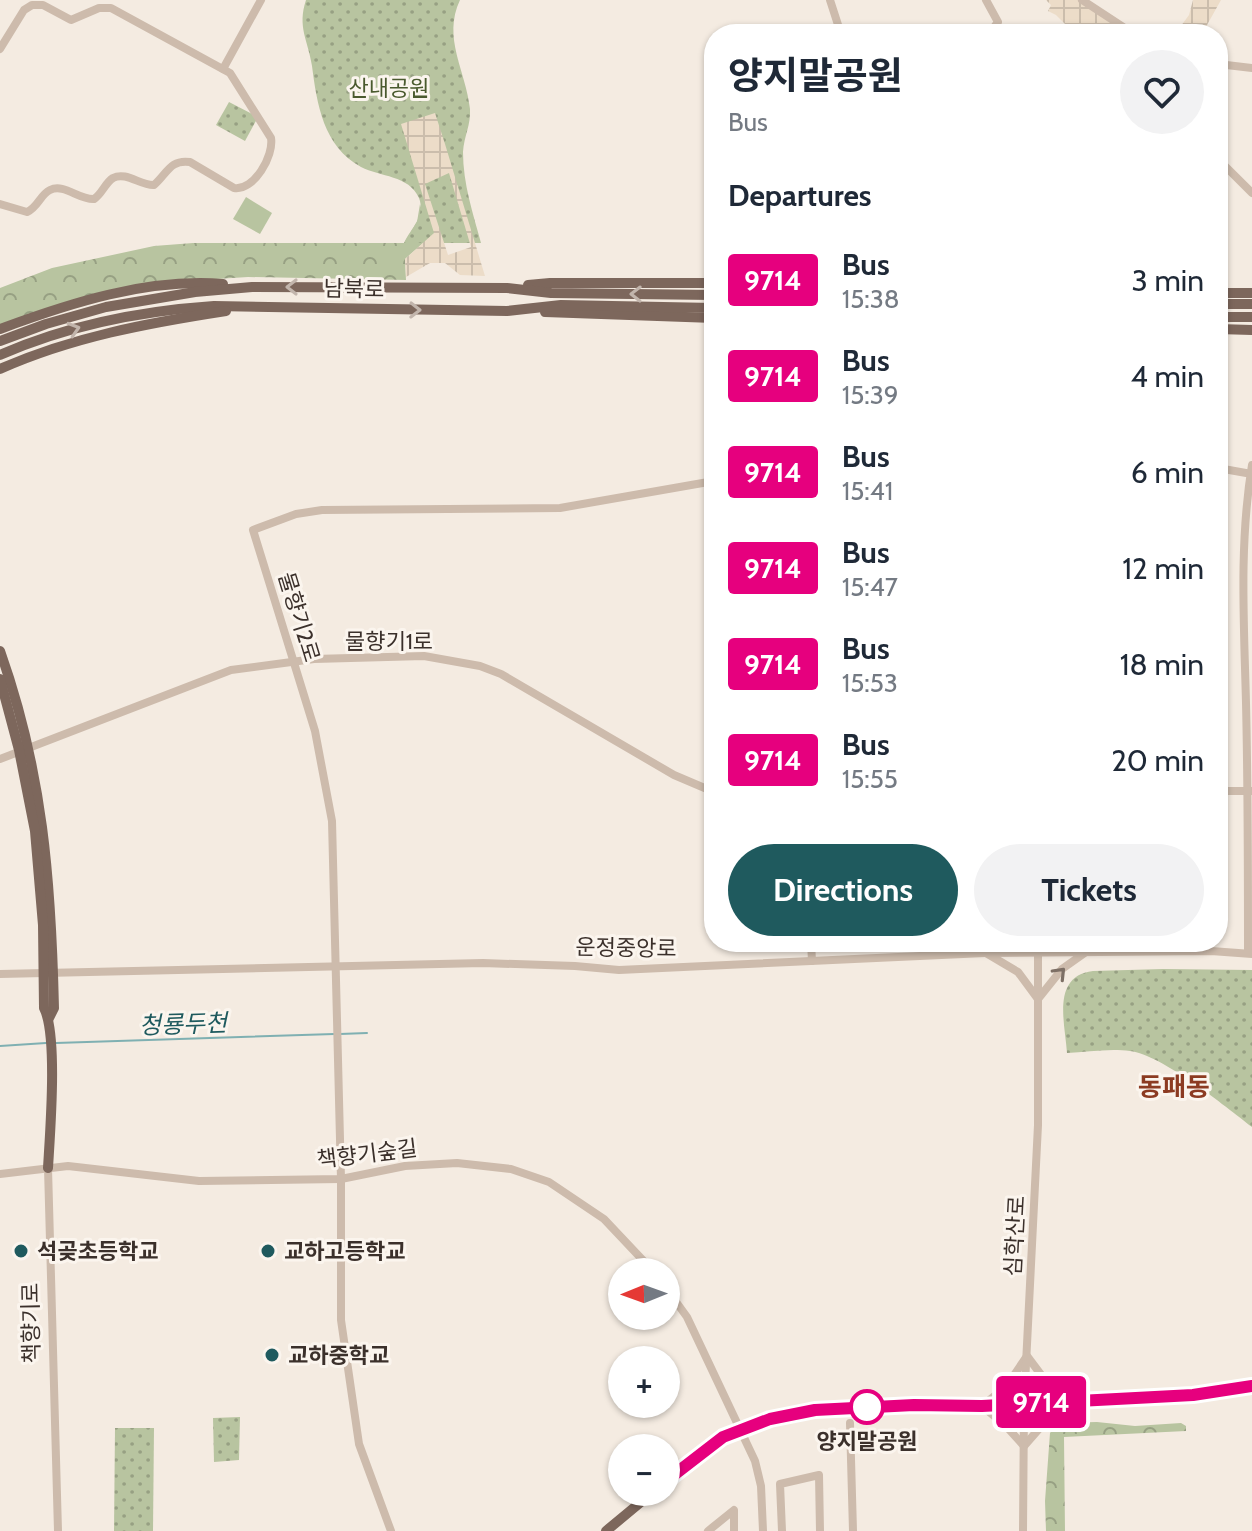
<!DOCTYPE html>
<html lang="en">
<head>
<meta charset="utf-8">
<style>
  :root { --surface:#fff; --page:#f2f2f3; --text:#1f2937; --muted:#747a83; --accent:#1f5a5e }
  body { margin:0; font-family:Cabin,"Noto Sans KR",sans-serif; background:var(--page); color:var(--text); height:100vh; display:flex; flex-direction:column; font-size:30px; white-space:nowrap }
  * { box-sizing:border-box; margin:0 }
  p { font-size:26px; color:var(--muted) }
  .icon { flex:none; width:44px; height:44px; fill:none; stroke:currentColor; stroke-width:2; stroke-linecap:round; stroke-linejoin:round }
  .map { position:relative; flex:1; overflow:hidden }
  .side { position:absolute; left:704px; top:24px; width:524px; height:928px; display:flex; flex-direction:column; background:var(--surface); border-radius:32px; box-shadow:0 2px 6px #0004 }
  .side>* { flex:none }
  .badge { padding:0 16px; border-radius:6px; font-size:28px; line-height:52px }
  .needle { width:52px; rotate:269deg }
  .controls { position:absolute; left:608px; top:1258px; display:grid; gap:16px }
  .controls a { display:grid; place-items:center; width:72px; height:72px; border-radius:50%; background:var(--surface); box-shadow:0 2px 6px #0004; font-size:40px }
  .map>.badge { position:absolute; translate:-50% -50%; box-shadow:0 0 0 4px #fff }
  h2 { padding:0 24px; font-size:30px; line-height:72px }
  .round { display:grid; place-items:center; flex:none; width:84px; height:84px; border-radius:42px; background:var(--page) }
  .head { display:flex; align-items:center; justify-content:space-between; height:136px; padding:0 24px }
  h1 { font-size:38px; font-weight:700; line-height:60px }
  .action { display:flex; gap:16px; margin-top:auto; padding:16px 24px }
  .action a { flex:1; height:92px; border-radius:48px; background:var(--accent); color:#fff; font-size:32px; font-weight:700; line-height:92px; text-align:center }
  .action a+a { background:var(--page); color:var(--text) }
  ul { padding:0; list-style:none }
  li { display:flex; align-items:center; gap:24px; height:96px; padding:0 24px }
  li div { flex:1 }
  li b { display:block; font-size:30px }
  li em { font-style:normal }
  li .badge { min-width:88px; font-weight:700; text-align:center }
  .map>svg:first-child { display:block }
  .green { fill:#b8c4a0 }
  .forest { fill:url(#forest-crowns) }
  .park { fill:url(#park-dots) }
  .plaza { fill:url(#plaza-grid); fill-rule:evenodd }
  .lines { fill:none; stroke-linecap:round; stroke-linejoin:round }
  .stream { stroke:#7fb0b2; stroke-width:2 }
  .minor { stroke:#cdbbac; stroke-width:8 }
  .major { stroke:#7d675c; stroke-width:10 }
  .oneway { stroke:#c2b5ac }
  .oneway2 { stroke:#7d6f65 }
  .line-casing { stroke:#fff; stroke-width:18 }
  .line { stroke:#e6007e; stroke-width:12 }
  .poi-dot { fill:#1f5a5e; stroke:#fbf5ee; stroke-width:3 }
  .stop-dot { fill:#fff; stroke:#e6007e; stroke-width:4 }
  .labels { text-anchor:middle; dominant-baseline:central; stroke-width:6; stroke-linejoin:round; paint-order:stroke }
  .park-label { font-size:22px; fill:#4a5a2e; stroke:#fbf5ee }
  .street-label { font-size:22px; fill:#3b302b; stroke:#fbf5ee }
  .poi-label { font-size:22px; font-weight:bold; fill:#3b302b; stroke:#fbf5ee; text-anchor:start }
  .stop-label { font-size:22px; font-weight:bold; fill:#3b302b; stroke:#fbf5ee }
  .water-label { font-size:24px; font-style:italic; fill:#1f5a5e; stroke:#fbf5ee }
  .quarter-label { font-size:26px; font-weight:bold; fill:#8c3b22; stroke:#fbf5ee }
</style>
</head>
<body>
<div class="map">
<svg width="1252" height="1531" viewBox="0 0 1252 1531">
  <defs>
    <pattern id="forest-crowns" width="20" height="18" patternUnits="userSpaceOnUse" patternTransform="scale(2)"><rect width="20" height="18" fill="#b8c4a0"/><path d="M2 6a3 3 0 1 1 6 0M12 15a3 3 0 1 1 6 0" fill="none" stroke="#97a083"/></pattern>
    <pattern id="park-dots" width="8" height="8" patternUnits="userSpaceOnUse" patternTransform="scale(2)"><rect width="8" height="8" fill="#b8c4a0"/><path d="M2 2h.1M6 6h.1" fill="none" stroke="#97a083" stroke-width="1.8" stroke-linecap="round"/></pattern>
    <pattern id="plaza-grid" width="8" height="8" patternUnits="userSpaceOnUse" patternTransform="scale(2)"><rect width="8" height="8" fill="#ecdcc8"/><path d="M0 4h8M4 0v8" fill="none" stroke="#cbbdac"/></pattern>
  </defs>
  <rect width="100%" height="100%" fill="#f4ebe1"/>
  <!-- green -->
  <path class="green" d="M 246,197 L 272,213 L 260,234 L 233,219 Z"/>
  <!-- forest -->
  <g class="forest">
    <path d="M 420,204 L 430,237 L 405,259 L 406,280 L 248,277 L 153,283 L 0,325 L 0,288 L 52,268 L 154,246 L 193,243 L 404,243 L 417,222 Z"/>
    <path d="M 1097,1422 L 1135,1426 L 1181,1423 L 1186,1426 L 1186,1431 L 1064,1437 L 1065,1531 L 1046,1531 L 1045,1501 L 1050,1433 L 1058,1423 Z"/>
  </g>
  <!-- park -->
  <g class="park">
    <path d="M 306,0 L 460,0 C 442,38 466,71 470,109 C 471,125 464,136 463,152 C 463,184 473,213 481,243 L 404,243 C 411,228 426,216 419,198 C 409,175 380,177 361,167 C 323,146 317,104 312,66 C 308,40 297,27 306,0 Z"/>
    <path d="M 229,102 L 258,117 L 245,141 L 216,125 Z"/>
    <path d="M 1163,969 L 1252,970 L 1252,1127 C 1225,1106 1162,1055 1130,1051 C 1110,1048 1087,1052 1067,1053 C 1065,1023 1051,976 1093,971 Z"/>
    <path d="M 240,1417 L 239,1460 L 214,1462 L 213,1418 Z"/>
    <path d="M 115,1428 L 154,1428 L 153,1531 L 114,1531 Z"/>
  </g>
  <!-- plaza -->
  <g class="plaza">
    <path d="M 1046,0 L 1078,0 L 1128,34 L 1075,34 L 1056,15 L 1048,11 L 1051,5 Z"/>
    <path d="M 1193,0 L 1221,0 L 1207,25 L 1206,34 L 1175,34 L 1189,15 Z"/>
    <path d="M 435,113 L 445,144 L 485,276 L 460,275 L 445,263 L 430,263 L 406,277 L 405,259 L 434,233 L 401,124 ZM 449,173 L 471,247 L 448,255 L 425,184 Z"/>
  </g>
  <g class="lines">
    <!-- stream -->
    <g class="stream">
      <path d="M 340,1034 L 367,1033"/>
      <path d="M 56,1043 L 334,1034"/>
      <path d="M 0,1046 L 46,1043"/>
    </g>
    <!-- minor -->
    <g class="minor">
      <path d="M 830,0 L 841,34"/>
      <path d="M 986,0 L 998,22 L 989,34"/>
      <path d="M 1082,0 L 1134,34"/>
      <path d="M 0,49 L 24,10 L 32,5 L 43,5 L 71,20 L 99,8 L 111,8 L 230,73 L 271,138 C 274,156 254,191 234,188 L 190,162 C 170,159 167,174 154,185 C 141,186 126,171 113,178 C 105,183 102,194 94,199 C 79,200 64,183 50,190 C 40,195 38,207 27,212 L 0,204"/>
      <path d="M 1218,64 L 1252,68"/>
      <path d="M 223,69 L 261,0"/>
      <path d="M 1218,173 L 1225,166 L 1252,193"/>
      <path d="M 1218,468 L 1252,474"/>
      <path d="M 0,759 L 231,670 L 314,659 L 424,656 L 480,666 L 501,674 L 674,775 L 714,792"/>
      <path d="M 1218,791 L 1251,791"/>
      <path d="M 811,942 L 812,961"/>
      <path d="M 989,951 L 1007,942"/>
      <path d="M 986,953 L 1018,972 L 1038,999 L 1062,969 L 1086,952 L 1071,942"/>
      <path d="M 1248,953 C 1248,870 1248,786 1246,703 C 1244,623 1239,544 1252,465"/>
      <path d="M 0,974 L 483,963 L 575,966 L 619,970 L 985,953 L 1211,951 L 1252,954"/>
      <path d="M 48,1168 L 58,1531"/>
      <path d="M 0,1174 L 68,1166 L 199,1181 L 341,1179 L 405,1166 L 457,1163 L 511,1169 L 549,1182 L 604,1219 L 654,1272"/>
      <path d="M 666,1288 L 687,1317 L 755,1461 L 761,1486 L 763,1531"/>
      <path d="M 1027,1356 L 1048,1384 L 1070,1400 L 1045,1422 L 1024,1446 L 1006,1426 L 982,1406 L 1006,1387 Z"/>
      <path d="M 850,1423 L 853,1531"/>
      <path d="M 391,1531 L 359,1444 L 341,1320 L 341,1179 L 332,821 L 315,731 L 253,530 L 296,514 L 322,510 L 560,508 L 714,481"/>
      <path d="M 708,1531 L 734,1510 L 734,1531"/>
      <path d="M 782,1531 L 780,1484 L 819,1475 L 820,1531"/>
      <path d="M 1023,1531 L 1024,1404 L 1038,1125 L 1038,942"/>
    </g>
    <!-- major -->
    <g class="major">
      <path d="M 528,285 L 550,283 L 714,283"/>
      <path d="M 1218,293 L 1252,293"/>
      <path d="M 1218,304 L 1252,304"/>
      <path d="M 545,312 L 714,318"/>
      <path d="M 1218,317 L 1252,317"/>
      <path d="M 0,329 C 70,303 147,278 223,284"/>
      <path d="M 1218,329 L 1252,330"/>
      <path d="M 0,341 L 46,324 L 106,307 L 195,292 L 252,287 L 507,288 L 551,293 L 714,295"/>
      <path d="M 0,355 C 68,325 140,311 214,306 L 507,311 L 561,305 L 714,308"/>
      <path d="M 0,369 C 72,337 148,323 226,311"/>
      <path d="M 0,651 C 43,772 51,881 54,1008 L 49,1018"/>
      <path d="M 0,679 L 19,750 L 35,831 L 43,925 L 44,1008 C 58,1035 50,1133 48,1168"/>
      <path d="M 666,1481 C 689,1463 713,1441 740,1429 C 814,1398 902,1407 980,1406 C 1008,1406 1037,1402 1065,1401 C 1128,1398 1190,1397 1252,1387"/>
      <path d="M 606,1531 L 653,1492"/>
    </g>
  </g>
  <!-- one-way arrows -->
  <defs><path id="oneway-chevron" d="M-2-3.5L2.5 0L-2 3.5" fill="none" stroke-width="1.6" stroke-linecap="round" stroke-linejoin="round" transform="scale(2)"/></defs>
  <g class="oneway">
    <use href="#oneway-chevron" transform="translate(292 287) rotate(180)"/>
    <use href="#oneway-chevron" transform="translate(636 294) rotate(-179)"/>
    <use href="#oneway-chevron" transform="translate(415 310) rotate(1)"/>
    <use href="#oneway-chevron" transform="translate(74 329) rotate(-17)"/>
  </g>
  <use class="oneway2" href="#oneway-chevron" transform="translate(1060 973) rotate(-46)"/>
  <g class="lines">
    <defs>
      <path id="line" d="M 666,1481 L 723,1437 L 770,1419 L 815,1410 L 914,1405 L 982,1406 L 1193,1395 L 1252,1386"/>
    </defs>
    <!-- line casing -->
    <use href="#line" class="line-casing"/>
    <!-- line -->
    <use href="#line" class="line"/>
  </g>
  <!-- markers -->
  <g class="poi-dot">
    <circle cx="21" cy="1251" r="8"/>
    <circle cx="268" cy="1251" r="8"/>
    <circle cx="272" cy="1355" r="8"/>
  </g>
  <circle class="stop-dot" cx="867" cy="1407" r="16"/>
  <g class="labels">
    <!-- park labels -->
    <g class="park-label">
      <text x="389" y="88">산내공원</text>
    </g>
    <!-- street labels -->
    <g class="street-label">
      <text transform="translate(354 289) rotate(1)">남북로</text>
      <text transform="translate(299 617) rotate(73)">물향기2로</text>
      <text x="389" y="641">물향기1로</text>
      <text transform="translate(626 948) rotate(1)">운정중앙로</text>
      <text transform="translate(367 1154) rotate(-7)">책향기숲길</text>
      <text transform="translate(1015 1236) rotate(-87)">심학산로</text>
      <text transform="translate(31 1323) rotate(-91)">책향기로</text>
    </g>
    <!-- poi labels -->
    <g class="poi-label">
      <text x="37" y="1251">석곶초등학교</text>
      <text x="284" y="1251">교하고등학교</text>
      <text x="288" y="1355">교하중학교</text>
    </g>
    <!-- stop labels -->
    <g class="stop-label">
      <text x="867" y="1441">양지말공원</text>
    </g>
    <!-- water labels -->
    <g class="water-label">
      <text transform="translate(183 1024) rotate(-2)">청룡두천</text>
    </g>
    <!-- quarter labels -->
    <g class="quarter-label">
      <text x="1174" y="1087">동패동</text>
    </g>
  </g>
</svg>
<div class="controls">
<a><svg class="needle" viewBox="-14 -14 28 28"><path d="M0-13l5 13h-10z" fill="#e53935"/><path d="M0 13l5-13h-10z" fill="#747a83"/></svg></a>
<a>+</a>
<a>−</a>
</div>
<b class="badge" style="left:1041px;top:1402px;background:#e6007e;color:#fff">9714</b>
<section class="side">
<div class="head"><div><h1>양지말공원</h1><p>Bus</p></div><a class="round"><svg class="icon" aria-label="heart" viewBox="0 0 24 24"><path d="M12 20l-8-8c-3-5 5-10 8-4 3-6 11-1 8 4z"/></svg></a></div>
<h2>Departures</h2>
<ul>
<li><span class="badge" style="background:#e6007e;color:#fff">9714</span><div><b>Bus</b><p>15:38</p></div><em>3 min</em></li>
<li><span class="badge" style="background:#e6007e;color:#fff">9714</span><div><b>Bus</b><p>15:39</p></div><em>4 min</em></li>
<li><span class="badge" style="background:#e6007e;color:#fff">9714</span><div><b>Bus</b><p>15:41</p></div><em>6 min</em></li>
<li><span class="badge" style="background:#e6007e;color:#fff">9714</span><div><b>Bus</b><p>15:47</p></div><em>12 min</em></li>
<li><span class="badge" style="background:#e6007e;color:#fff">9714</span><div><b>Bus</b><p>15:53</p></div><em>18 min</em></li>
<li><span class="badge" style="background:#e6007e;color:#fff">9714</span><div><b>Bus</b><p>15:55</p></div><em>20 min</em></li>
</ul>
<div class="action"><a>Directions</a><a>Tickets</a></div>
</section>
</div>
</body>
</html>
